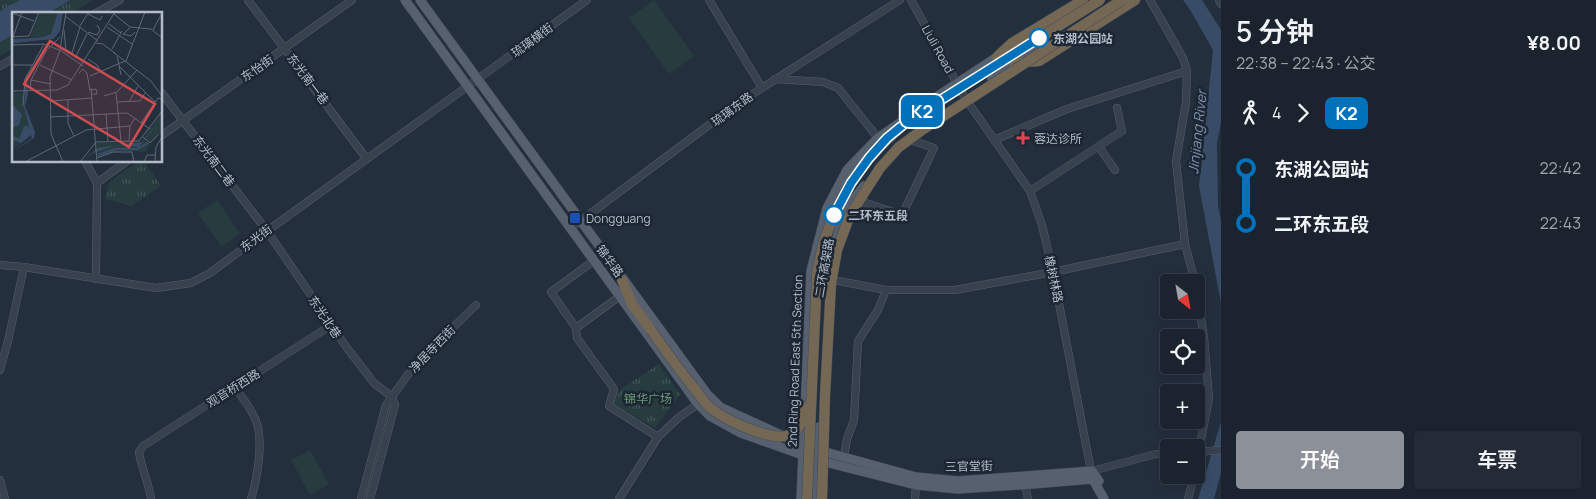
<!DOCTYPE html>
<html lang="zh">
<head>
<meta charset="utf-8">
<style>
  :root { --surface:#1b232e; --page:#242b36; --text:#f1f3f6; --muted:#a0a4aa; --line:#39404a; --accent:#8c9099 }
  body { margin:0; font-family:Manrope,"Noto Sans SC",sans-serif; background:var(--page); color:var(--text); height:100vh; display:flex; flex-direction:column; font-size:19px; white-space:nowrap }
  * { box-sizing:border-box; margin:0 }
  p { font-size:16px; color:var(--muted) }
  .icon { flex:none; width:28px; height:28px; fill:none; stroke:currentColor; stroke-width:2; stroke-linecap:round; stroke-linejoin:round }
  .map { position:relative; flex:1; overflow:hidden }
  .sheet { display:flex; flex-direction:column; background:var(--surface); width:375px }
  .sheet>* { flex:none }
  .badge { padding:0 10px; border-radius:8px; font-size:18px; line-height:32px }
  .needle { width:32px; rotate:149deg }
  .buttons { position:absolute; left:1160px; top:274px; display:grid; gap:10px }
  .buttons a { display:grid; place-items:center; width:45px; height:45px; border-radius:5px; background:var(--surface); box-shadow:0 2px 12px #0003,0 0 0 1px var(--line); font-size:25px }
  .map>.badge { position:absolute; translate:-50% -50%; box-shadow:0 0 0 2px #fff }
  .legs { display:flex; align-items:center; gap:8px; height:55px; padding:0 15px; font-size:16px }
  .legs p { margin-inline-start:auto }
  .headline { display:flex; align-items:center; justify-content:space-between; height:85px; padding:0 15px }
  h1 { font-size:28px; font-weight:600; line-height:38px }
  .cta { display:flex; gap:10px; margin-top:auto; padding:10px 15px }
  .cta a { flex:1; height:58px; border-radius:5px; background:var(--accent); color:#fff; font-size:20px; font-weight:600; line-height:58px; text-align:center }
  .cta a+a { background:var(--page); color:var(--text) }
  ul { padding:0 15px; list-style:none }
  li { display:flex; align-items:center; gap:18px; height:55px; font-size:19px }
  li i { display:grid; place-items:center; width:8px; height:100%; margin:0 6px; background:currentColor }
  li i::after { content:''; width:12px; height:12px; margin:-6px; border:4px solid; border-radius:50%; background:var(--surface) }
  li p { margin-inline-start:auto }
  li:first-child i { background:linear-gradient(#0000 50%,currentColor 0) }
  li:last-child i { background:linear-gradient(currentColor 50%,#0000 0) }
  main { display:flex; flex:1; min-height:0 }
  .map>svg:first-child { display:block }
  .park { fill:url(#park-tufts) }
  .garden { fill:#263c3f }
  .water { fill:#394c67 }
  .lines { fill:none; stroke-linecap:round; stroke-linejoin:round }
  .minor-casing { stroke:#565f6c; stroke-width:8 }
  .major-casing { stroke:#414a57; stroke-width:10 }
  .highway-casing { stroke:#434c59; stroke-width:11 }
  .minor { stroke:#38414e; stroke-width:7 }
  .major { stroke:#56606e; stroke-width:9 }
  .highway { stroke:#746855; stroke-width:10 }
  .highway-bridge-casing { stroke:#434c59; stroke-width:11; stroke-linecap:butt }
  .highway-bridge { stroke:#746855; stroke-width:10 }
  .line-1-casing { stroke:#fff; stroke-width:11 }
  .line-1 { stroke:#0072bc; stroke-width:8 }
  .stop-1-dot { fill:#fff; stroke:#0072bc; stroke-width:2.5 }
  .health-dot { fill:#e0444e; stroke:#1d2633; stroke-width:2 }
  .transit-dot { fill:#1a4fb4; stroke:#1d2633; stroke-width:2 }
  .labels { text-anchor:middle; dominant-baseline:central; stroke-width:5; stroke-linejoin:round; paint-order:stroke }
  .stop-label { font-size:12px; font-weight:bold; fill:#b4bcc9; stroke:#1d2633; text-anchor:start }
  .street-label { font-size:12px; fill:#b4bcc9; stroke:#1d2633 }
  .poi-label { font-size:12px; fill:#b4bcc9; stroke:#1d2633; text-anchor:start }
  .park-label { font-size:12px; fill:#6b9a76; stroke:#1d2633 }
  .water-label { font-size:14px; font-style:italic; fill:#7c92b1; stroke:#1d2633 }
  .inset-river { fill:none; stroke:#394c67; stroke-width:2.5 }
  .inset-road { fill:none; stroke:#5e6776; stroke-width:1 }
  .view { fill:#ce4d50; fill-opacity:0.15; stroke:#ce4d50; stroke-width:2.5 }
  .inset-edge { fill:none; stroke:#b4bcc9; stroke-width:2.5 }
</style>
</head>
<body>
<main>
<div class="map">
<svg width="1221" height="499" viewBox="0 0 1221 499">
  <defs>
    <pattern id="park-tufts" width="24" height="20" patternUnits="userSpaceOnUse" patternTransform="scale(1.25)"><rect width="24" height="20" fill="#263c3f"/><path d="M3 7l-1-3M5 7V3M7 7l1-3M15 17l-1-3M17 17v-4M19 17l1-3" fill="none" stroke="#435659"/></pattern>
  </defs>
  <rect width="100%" height="100%" fill="#242f3e"/>
  <!-- park -->
  <g class="park">
    <path d="M 0,0 L 93,0 L 70,14 L 14,14 L 14,48 L 0,56 Z"/>
    <path d="M 139,161 L 144,161 L 161,186 L 132,206 L 105,199 L 109,182 Z"/>
    <path d="M 659,364 L 680,394 L 655,428 L 612,403 L 621,389 Z"/>
  </g>
  <!-- garden -->
  <g class="garden">
    <path d="M 654,0 L 694,56 L 669,74 L 629,18 Z"/>
    <path d="M 217,200 L 240,233 L 222,247 L 198,213 Z"/>
    <path d="M 310,450 L 329,484 L 310,495 L 291,460 Z"/>
  </g>
  <!-- water -->
  <g class="water">
    <path d="M 20,0 L 70,0 L 47,14 L 14,14 L 14,34 L 0,42 L 0,11 Z"/>
    <path d="M 1183,0 L 1202,0 L 1221,30 L 1221,122 L 1217,143 L 1218,205 L 1221,221 L 1221,303 L 1199,186 L 1213,50 L 1189,8 Z"/>
    <path d="M 1221,422 L 1221,472 L 1214,499 L 1198,499 Z"/>
  </g>
  <g class="lines">
    <defs>
      <g id="minor">
        <path d="M 248,0 L 366,158"/>
        <path d="M 709,0 L 762,88"/>
        <path d="M 911,0 L 965,98 L 1030,191 L 1042,225 L 1053,272 L 1092,476"/>
        <path d="M 1150,0 L 1183,58 L 1187,71 L 1186,102 L 1176,161 L 1185,244 L 1195,282"/>
        <path d="M 1219,0 L 1221,4"/>
        <path d="M 94,14 L 120,0"/>
        <path d="M 0,66 L 14,58"/>
        <path d="M 775,79 L 823,82 L 838,88 L 878,138"/>
        <path d="M 161,92 L 267,231 L 347,348 L 374,383 L 392,397 L 395,405 L 370,499"/>
        <path d="M 161,136 L 352,0"/>
        <path d="M 994,140 L 1067,109 L 1187,71"/>
        <path d="M 1099,147 L 1115,170"/>
        <path d="M 85,161 L 97,183 L 96,279"/>
        <path d="M 97,183 L 127,161"/>
        <path d="M 1030,191 L 1122,131 L 1117,108"/>
        <path d="M 857,200 L 902,215 L 934,148 L 908,139"/>
        <path d="M 571,228 L 737,104 L 900,0"/>
        <path d="M 592,262 L 551,292 L 576,328 L 620,296"/>
        <path d="M 0,265 L 24,267 L 156,288 L 191,283 L 210,273 L 267,231 L 587,0"/>
        <path d="M 828,279 L 886,290 L 955,290 L 1053,272 L 1185,244"/>
        <path d="M 1196,288 L 1204,337 L 1209,398 L 1196,466"/>
        <path d="M 576,328 L 577,338 L 614,389 L 609,406 L 658,437"/>
        <path d="M 0,370 L 8,341 L 24,267"/>
        <path d="M 235,387 C 242,398 252,409 256,421 C 264,440 257,480 251,499"/>
        <path d="M 1196,452 L 1221,450"/>
        <path d="M 844,457 L 847,439 L 854,420 L 858,341 L 878,310 L 886,290"/>
        <path d="M 1092,471 L 1156,454 L 1169,454"/>
        <path d="M 0,480 L 5,499"/>
        <path d="M 1025,485 L 1028,499"/>
        <path d="M 151,499 C 149,483 141,468 139,452 L 143,446 L 330,326"/>
        <path d="M 361,499 L 386,405 L 409,373 L 436,344 L 476,305"/>
        <path d="M 619,499 L 658,437 L 678,418 L 698,404"/>
        <path d="M 915,499 L 916,485"/>
        <path d="M 1188,499 L 1194,475"/>
      </g>
      <g id="major">
        <path d="M 405,0 L 698,404 L 710,416 L 741,433 L 817,460 L 916,485 L 958,489 L 1033,484 L 1092,479 L 1095,483 L 1104,499"/>
        <path d="M 420,0 L 707,394 L 720,407 L 792,440 L 818,450 L 916,477 L 958,481 L 1092,471 L 1099,481"/>
        <path d="M 992,79 L 1014,63 L 1041,47"/>
        <path d="M 932,100 L 997,57 L 1004,55"/>
        <path d="M 835,245 L 843,213 L 864,186"/>
        <path d="M 801,499 L 811,271 L 827,208 L 847,170 L 878,138 L 901,122"/>
        <path d="M 817,499 L 819,427"/>
      </g>
      <g id="highway">
        <path d="M 997,57 L 1012,43 L 1083,0"/>
        <path d="M 1014,63 L 1039,61 L 1135,0"/>
        <path d="M 622,280 L 632,304 L 651,330"/>
      </g>
    </defs>
    <!-- minor casing -->
    <use href="#minor" class="minor-casing"/>
    <!-- major casing -->
    <use href="#major" class="major-casing"/>
    <!-- highway casing -->
    <use href="#highway" class="highway-casing"/>
    <!-- minor -->
    <use href="#minor" class="minor"/>
    <!-- major -->
    <use href="#major" class="major"/>
    <!-- highway -->
    <use href="#highway" class="highway"/>
    <defs>
      <g id="highway-bridge">
        <path d="M 651,330 C 665,350 679,370 695,389 C 700,396 706,405 713,410 C 727,420 774,444 791,434 C 801,428 804,418 805,408"/>
        <path d="M 807,499 L 817,273 C 819,263 821,252 824,242 C 840,190 868,154 909,120 L 1100,0"/>
        <path d="M 822,499 L 825,395 L 831,284 L 837,250 L 850,215 L 880,168 L 899,147 L 922,130 L 1122,0"/>
      </g>
    </defs>
    <!-- highway-bridge casing -->
    <use href="#highway-bridge" class="highway-bridge-casing"/>
    <!-- highway-bridge -->
    <use href="#highway-bridge" class="highway-bridge"/>
  </g>
  <g class="lines">
    <defs>
      <path id="line-1" d="M 834,215 L 851,183 L 869,158 L 887,138 L 909,120 L 1039,38"/>
    </defs>
    <!-- line-1 casing -->
    <use href="#line-1" class="line-1-casing"/>
    <!-- line-1 -->
    <use href="#line-1" class="line-1"/>
  </g>
  <!-- markers -->
  <g class="stop-1-dot">
    <circle cx="1039" cy="38" r="9"/>
    <circle cx="834" cy="215" r="9"/>
  </g>
  <path class="health-dot" d="M1020.5 130.5h5v5h5v5h-5v5h-5v-5h-5v-5h5z"/>
  <rect class="transit-dot" x="569" y="212" width="12" height="12" rx="2.5"/>
  <g class="labels">
    <!-- stop labels -->
    <g class="stop-label">
      <text x="1053" y="38">东湖公园站</text>
      <text x="848" y="215">二环东五段</text>
    </g>
    <!-- street labels -->
    <g class="street-label">
      <text transform="translate(532 40) rotate(-36)">琉璃横街</text>
      <text transform="translate(938 49) rotate(61)">Liuli Road</text>
      <text transform="translate(257 68) rotate(-35)">东怡街</text>
      <text transform="translate(308 79) rotate(53)">东光南一巷</text>
      <text transform="translate(732 109) rotate(-36)">琉璃东路</text>
      <text transform="translate(214 161) rotate(53)">东光南二巷</text>
      <text transform="translate(256 238) rotate(-37)">东光街</text>
      <text transform="translate(610 261) rotate(54)">锦华路</text>
      <text transform="translate(824 268) rotate(-80)">二环高架路</text>
      <text transform="translate(1054 279) rotate(78)">橡树林路</text>
      <text transform="translate(325 317) rotate(56)">东光北巷</text>
      <text transform="translate(432 349) rotate(-46)">净居寺西街</text>
      <text transform="translate(795 361) rotate(-88)">2nd Ring Road East 5th Section</text>
      <text transform="translate(233 388) rotate(-32)">观音桥西路</text>
      <text transform="translate(969 466) rotate(-1)">三官堂街</text>
    </g>
    <!-- poi labels -->
    <g class="poi-label">
      <text x="1034" y="138">蓉达诊所</text>
      <text x="586" y="218">Dongguang</text>
    </g>
    <!-- park labels -->
    <g class="park-label">
      <text x="648" y="398">锦华广场</text>
    </g>
    <!-- water labels -->
    <g class="water-label">
      <text transform="translate(1197 132) rotate(-84)">Jinjiang River</text>
    </g>
  </g>
  <!-- overview -->
  <g transform="translate(12 12)">
    <rect width="150" height="150" fill="#242f3e"/>
    <path d="M 27,0 L 46,0 L 43,18 L 35,25 L 18,26 ZM 0,81 L 14,81 L 12,95 L 21,123 L 0,138 ZM 150,99 L 150,121 L 138,130 L 132,125 ZM 131,127 L 139,133 L 133,140 L 110,139 L 85,145 L 84,131 L 128,130 Z" fill="#263c3f"/>
    <path d="M 46,0 L 51,0 L 48,19 L 33,37 L 23,57 L 15,68 L 16,82 L 13,94 L 23,120 L 22,126 L 0,140 L 20,126 L 12,95 L 14,69 L 31,37 L 41,27 L 0,31 L 0,27 L 29,26 L 39,22 ZM 0,92 L 10,103 L 7,113 L 0,116 ZM 150,105 L 127,135 L 105,133 L 81,141 L 71,150 L 85,136 L 130,130 ZM 12,114 L 16,114 L 20,122 L 9,131 L 0,127 L 0,123 L 7,127 Z" fill="#394c67"/>
    <path class="inset-river" d="M 0,30 L 41,25 L 46,19 L 49,0M 86,143 L 104,137 L 125,137 L 136,131"/>
    <path class="inset-road" d="M 54,0 L 48,38 L 71,54M 0,1 L 22,9M 76,2 L 88,8 L 90,4M 102,2 L 118,15 L 139,17 L 150,26M 53,4 L 86,29M 97,12 L 109,21M 68,14 L 76,1M 95,15 L 120,32M 118,16 L 111,22 L 119,24 L 123,20M 52,18 L 54,39M 141,18 L 150,1M 76,20 L 85,23 L 88,18 L 85,13M 0,25 L 17,24 L 27,0M 1,25 L 10,0M 84,31 L 91,32 L 104,42M 0,33 L 32,32 L 47,38M 100,37 L 110,19M 48,38 L 38,65 L 39,122 L 51,150M 55,38 L 60,41 L 68,15M 101,40 L 139,69 L 150,84M 105,44 L 109,63M 63,46 L 75,22M 76,47 L 85,53 L 89,60M 114,49 L 133,0M 0,53 L 21,53M 28,53 L 60,68M 107,54 L 143,90M 67,61 L 71,57 L 75,61 L 78,79M 78,64 L 113,49M 19,68 L 39,72M 79,76 L 85,150M 18,77 L 19,68 L 34,39 L 48,25M 79,78 L 84,77 L 85,82 L 80,82M 0,79 L 45,78 L 56,73 L 103,0M 104,81 L 109,129M 92,84 L 105,80 L 125,58M 56,88 L 56,111 L 62,124M 39,89 L 80,86M 105,90 L 128,89 L 133,81M 117,90 L 126,74M 11,94 L 13,67 L 32,32M 94,102 L 96,129M 38,105 L 115,101 L 138,117M 129,111 L 146,86 L 150,87M 131,125 L 138,131 L 146,123M 117,129 L 118,114 L 123,106M 85,146 L 101,140 L 120,140 L 122,150M 13,150 L 74,118 L 118,114M 68,150 L 84,130 L 127,129 L 150,99M 132,150 L 135,143 L 143,143M 143,150 L 144,135 L 150,125"/>
    <path class="view" d="M 38,29 L 143,92 L 117,135 L 12,72 Z"/>
    <rect width="150" height="150" class="inset-edge"/>
  </g>
</svg>
<div class="buttons">
<a><svg class="needle" viewBox="-14 -14 28 28"><path d="M0-13l5 13h-10z" fill="#e53935"/><path d="M0 13l5-13h-10z" fill="#a0a4aa"/></svg></a>
<a><svg class="icon" aria-label="locate" viewBox="0 0 24 24"><circle cx="12" cy="12" r="6"/><path d="M12 2v4M12 18v4M2 12h4M18 12h4"/></svg></a>
<a>+</a>
<a>−</a>
</div>
<b class="badge" style="left:922px;top:111px;background:#0072bc;color:#fff">K2</b>
</div>
<section class="sheet">
<div class="headline"><div><h1>5 分钟</h1><p>22:38 – 22:43 · 公交</p></div><b>¥8.00</b></div>
<div class="legs"><svg class="icon" aria-label="walk" viewBox="0 0 24 24"><circle cx="13" cy="4" r="2"/><path d="M13 8l-2 6 4 7M11 14l-3 7M7 12l3-4h3l4 4"/></svg>4<svg class="icon" aria-label="forward" viewBox="0 0 24 24"><path d="M9 5l7 7-7 7"/></svg><b class="badge" style="background:#0072bc;color:#fff">K2</b></div>
<ul>
<li><i style="color:#0072bc"></i><b>东湖公园站</b><p>22:42</p></li>
<li><i style="color:#0072bc"></i><b>二环东五段</b><p>22:43</p></li>
</ul>
<div class="cta"><a>开始</a><a>车票</a></div>
</section>
</main>
</body>
</html>
